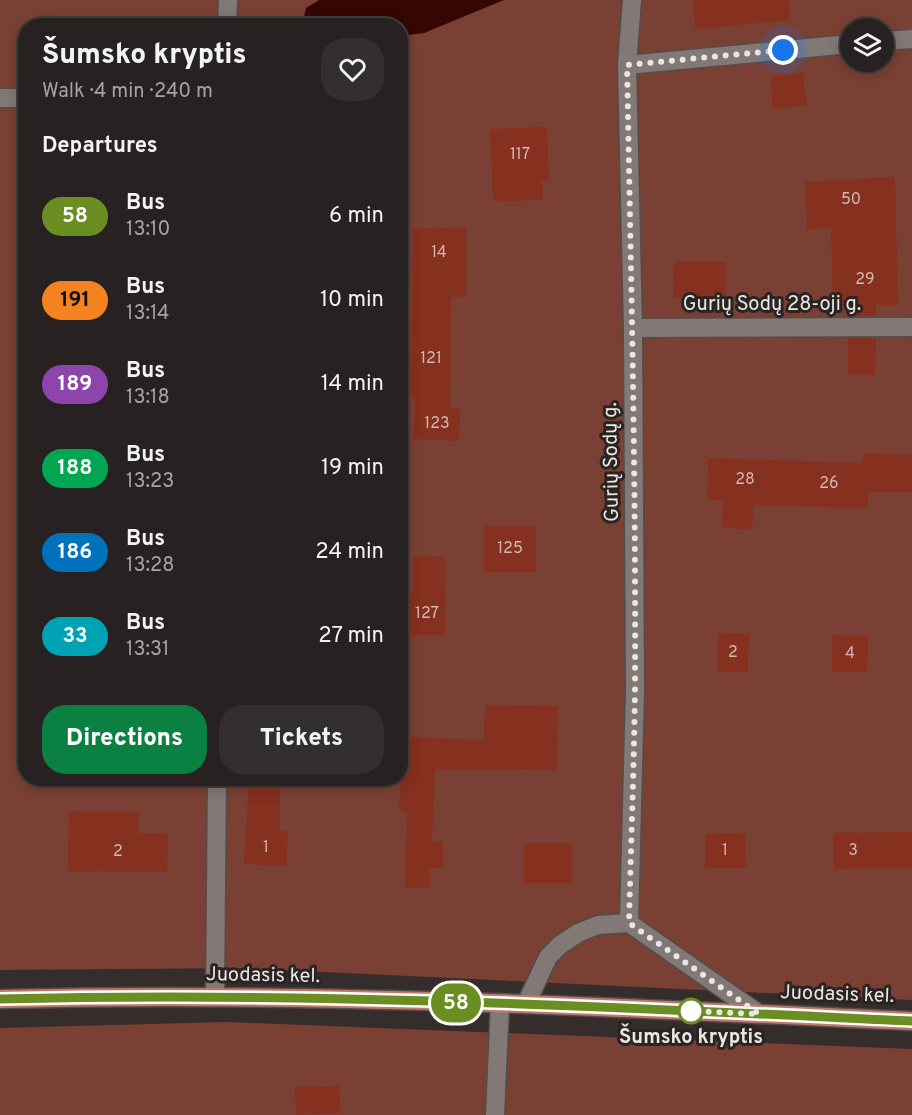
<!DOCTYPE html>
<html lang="en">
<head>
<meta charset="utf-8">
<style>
  :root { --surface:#272221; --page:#332f2e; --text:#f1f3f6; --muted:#a4a4a5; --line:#433f3f; --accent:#0b8043 }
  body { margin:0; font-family:Overpass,sans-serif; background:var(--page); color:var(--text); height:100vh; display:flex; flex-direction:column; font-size:22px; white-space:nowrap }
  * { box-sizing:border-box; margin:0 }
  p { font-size:20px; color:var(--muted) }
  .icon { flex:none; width:33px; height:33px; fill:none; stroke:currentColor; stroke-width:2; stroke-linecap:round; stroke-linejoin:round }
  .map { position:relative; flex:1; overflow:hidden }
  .side { position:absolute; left:18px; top:18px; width:390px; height:768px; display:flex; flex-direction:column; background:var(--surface); border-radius:24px; box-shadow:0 3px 15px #0003,0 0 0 2px var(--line) }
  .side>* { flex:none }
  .badge { padding:0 12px; border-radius:20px; font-size:21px; line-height:39px }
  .controls { position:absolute; left:840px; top:18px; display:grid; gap:12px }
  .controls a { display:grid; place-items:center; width:54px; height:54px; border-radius:50%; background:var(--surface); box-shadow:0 3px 15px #0003,0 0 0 2px var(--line); font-size:30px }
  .you { position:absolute; width:30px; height:30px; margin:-15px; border:4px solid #fff; border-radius:50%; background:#1a73e8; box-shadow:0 0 0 9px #1a73e833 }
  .map>.badge { position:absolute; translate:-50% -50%; box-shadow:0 0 0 3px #fff }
  h2 { padding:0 24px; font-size:22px; line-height:54px }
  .round { display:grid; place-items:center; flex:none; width:63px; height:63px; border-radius:24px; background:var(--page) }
  .headline { display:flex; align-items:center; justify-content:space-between; height:102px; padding:0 24px }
  h1 { font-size:28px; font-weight:800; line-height:45px }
  .primary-button { display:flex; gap:12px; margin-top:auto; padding:12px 24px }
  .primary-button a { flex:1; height:69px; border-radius:24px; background:var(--accent); color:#fff; font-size:24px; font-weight:800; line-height:69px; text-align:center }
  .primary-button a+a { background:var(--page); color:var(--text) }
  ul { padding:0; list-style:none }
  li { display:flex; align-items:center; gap:18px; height:84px; padding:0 24px }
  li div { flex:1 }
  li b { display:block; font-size:22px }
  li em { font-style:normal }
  li .badge { min-width:66px; font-weight:700; text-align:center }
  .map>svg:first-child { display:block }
  .green { fill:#7b4034; fill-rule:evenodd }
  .water { fill:#340702 }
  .building { fill:#86301f }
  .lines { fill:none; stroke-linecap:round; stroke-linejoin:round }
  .street-casing { stroke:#524c4a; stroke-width:21 }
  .primary-casing { stroke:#524c4a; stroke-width:21 }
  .street { stroke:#827977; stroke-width:18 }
  .primary { stroke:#c57867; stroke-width:18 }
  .line-casing { stroke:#fff; stroke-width:14 }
  .line { stroke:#6b8e23; stroke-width:9 }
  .walk { stroke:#eae6e4; stroke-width:6; stroke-dasharray:0 10.8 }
  .stop-dot { fill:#fff; stroke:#6b8e23; stroke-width:3 }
  .labels { text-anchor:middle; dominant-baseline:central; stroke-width:6; stroke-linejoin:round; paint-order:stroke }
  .number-label { font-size:16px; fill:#d1b8b3 }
  .street-label { font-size:20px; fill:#eae6e4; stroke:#2a2422 }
  .stop-label { font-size:20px; font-weight:bold; fill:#eae6e4; stroke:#2a2422 }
</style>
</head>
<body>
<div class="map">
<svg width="912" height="1115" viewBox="0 0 912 1115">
  <rect width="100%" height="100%" fill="#342d2c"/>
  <!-- green -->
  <g class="green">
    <path d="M 0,0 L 912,0 L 912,1000 L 240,968 L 0,970 ZM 26,26 L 400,26 L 400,778 L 26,778 ZM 850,28 L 884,28 L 884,62 L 850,62 Z"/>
    <path d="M 226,1022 L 912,1049 L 912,1115 L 0,1115 L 0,1028 Z"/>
  </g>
  <!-- water -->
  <path class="water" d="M 319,0 L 504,0 L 424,33 L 401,36 L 400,26 L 302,25 L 306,8 Z"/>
  <!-- building -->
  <g class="building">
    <path d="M 693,0 L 789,0 L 790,20 L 695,29 Z"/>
    <path d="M 803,73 L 807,105 L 773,109 L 770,77 Z"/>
    <path d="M 547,127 L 549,181 L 542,181 L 543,200 L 493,201 L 490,129 Z"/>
    <path d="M 895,177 L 898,305 L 876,305 L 876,316 L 849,316 L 849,306 L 833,306 L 831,228 L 807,230 L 805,182 Z"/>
    <path d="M 466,228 L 466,297 L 451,297 L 450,408 L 460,408 L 459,441 L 414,439 L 415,398 L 411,398 L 413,229 Z"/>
    <path d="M 674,261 L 726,262 L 726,299 L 673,298 Z"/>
    <path d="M 848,338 L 876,338 L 875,375 L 848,375 Z"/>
    <path d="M 863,453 L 912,455 L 912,492 L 868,492 L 867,508 L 754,505 L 752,529 L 722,528 L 723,500 L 707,500 L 708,458 L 863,463 Z"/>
    <rect x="484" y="526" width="52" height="46"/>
    <path d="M 413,556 L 446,557 L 445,635 L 408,635 L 409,593 L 413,593 Z"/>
    <path d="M 718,633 L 749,634 L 748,672 L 717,671 Z"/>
    <path d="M 832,635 L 868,636 L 867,672 L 832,672 Z"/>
    <path d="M 485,705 L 558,706 L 557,770 L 435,769 L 432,841 L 443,841 L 443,868 L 430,868 L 430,888 L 405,888 L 407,811 L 399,811 L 403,737 L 484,740 Z"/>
    <path d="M 249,778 L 280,778 L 280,831 L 288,831 L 286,866 L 244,864 Z"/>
    <path d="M 69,811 L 139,812 L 138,833 L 168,834 L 167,872 L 68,871 Z"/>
    <path d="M 912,832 L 912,868 L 834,869 L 833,833 Z"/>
    <path d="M 745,833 L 746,868 L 705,868 L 705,834 Z"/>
    <rect x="524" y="843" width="48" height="40"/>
    <path d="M 339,1086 L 341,1113 L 296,1115 L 295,1087 Z"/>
  </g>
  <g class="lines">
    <defs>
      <g id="street">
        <path d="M 227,26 L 228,0"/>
        <path d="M 884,41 L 912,39"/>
        <path d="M 627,65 L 850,44"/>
        <path d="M 0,98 L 26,98"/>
        <path d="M 633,328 L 912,327"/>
        <path d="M 629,923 L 635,690 L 633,328 L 627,65 L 632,0"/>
        <path d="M 215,997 L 217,778"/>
        <path d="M 526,1004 L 548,957 L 560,945 L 578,933 L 598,925 L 629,923 L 759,1014"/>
        <path d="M 495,1115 L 500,1004"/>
      </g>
      <path id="primary" d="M 0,999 C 304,991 608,1007 912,1021"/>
    </defs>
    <!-- street casing -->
    <use href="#street" class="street-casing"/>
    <!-- primary casing -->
    <use href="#primary" class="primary-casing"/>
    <!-- street -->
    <use href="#street" class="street"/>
    <!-- primary -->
    <use href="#primary" class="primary"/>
  </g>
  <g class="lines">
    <defs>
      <path id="line" d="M 0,999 C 304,991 609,1007 912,1021"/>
    </defs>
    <!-- line casing -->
    <use href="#line" class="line-casing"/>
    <!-- line -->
    <use href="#line" class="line"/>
    <!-- walk -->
    <path class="walk" d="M 691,1011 L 689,1011 L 759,1014 L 629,923 C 631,844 634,766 635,687 C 636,479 631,272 627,65 L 783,50"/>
  </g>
  <!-- markers -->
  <circle class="stop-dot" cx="691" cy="1011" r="12"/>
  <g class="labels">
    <!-- number labels -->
    <g class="number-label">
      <text x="520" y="155">117</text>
      <text x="851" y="200">50</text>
      <text x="439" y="253">14</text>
      <text x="865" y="280">29</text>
      <text x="431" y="359">121</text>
      <text x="437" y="424">123</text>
      <text x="745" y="480">28</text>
      <text x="829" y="484">26</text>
      <text x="510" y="549">125</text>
      <text x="427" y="614">127</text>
      <text x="733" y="653">2</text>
      <text x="850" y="654">4</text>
      <text x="266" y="848">1</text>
      <text x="725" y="851">1</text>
      <text x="853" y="851">3</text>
      <text x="118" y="852">2</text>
    </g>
    <!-- street labels -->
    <g class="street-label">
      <text x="772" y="305">Gurių Sodų 28-oji g.</text>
      <text transform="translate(612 462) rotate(-91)">Gurių Sodų g.</text>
      <text transform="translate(263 976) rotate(1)">Juodasis kel.</text>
      <text transform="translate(837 995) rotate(2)">Juodasis kel.</text>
    </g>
    <!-- stop labels -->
    <g class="stop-label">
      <text x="691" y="1038">Šumsko kryptis</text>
    </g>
  </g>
</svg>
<div class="controls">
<a><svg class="icon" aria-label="layers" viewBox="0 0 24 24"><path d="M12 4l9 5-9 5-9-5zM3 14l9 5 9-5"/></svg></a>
</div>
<div class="you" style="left:783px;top:50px"></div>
<b class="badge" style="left:456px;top:1003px;background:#6b8e23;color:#fff">58</b>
<section class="side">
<div class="headline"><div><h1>Šumsko kryptis</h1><p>Walk · 4 min · 240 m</p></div><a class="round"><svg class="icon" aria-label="heart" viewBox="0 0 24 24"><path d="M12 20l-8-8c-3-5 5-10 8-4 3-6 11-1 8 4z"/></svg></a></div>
<h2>Departures</h2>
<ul>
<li><span class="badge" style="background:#6b8e23;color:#fff">58</span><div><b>Bus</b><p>13:10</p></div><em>6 min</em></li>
<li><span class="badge" style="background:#f58220;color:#111">191</span><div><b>Bus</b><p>13:14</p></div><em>10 min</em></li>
<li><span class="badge" style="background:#8e44ad;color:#fff">189</span><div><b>Bus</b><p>13:18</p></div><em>14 min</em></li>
<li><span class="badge" style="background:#00a651;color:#fff">188</span><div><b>Bus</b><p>13:23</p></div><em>19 min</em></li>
<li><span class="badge" style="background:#0072bc;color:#fff">186</span><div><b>Bus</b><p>13:28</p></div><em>24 min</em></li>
<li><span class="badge" style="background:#00a3b4;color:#fff">33</span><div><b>Bus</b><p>13:31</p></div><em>27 min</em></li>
</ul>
<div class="primary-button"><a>Directions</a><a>Tickets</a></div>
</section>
</div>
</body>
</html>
